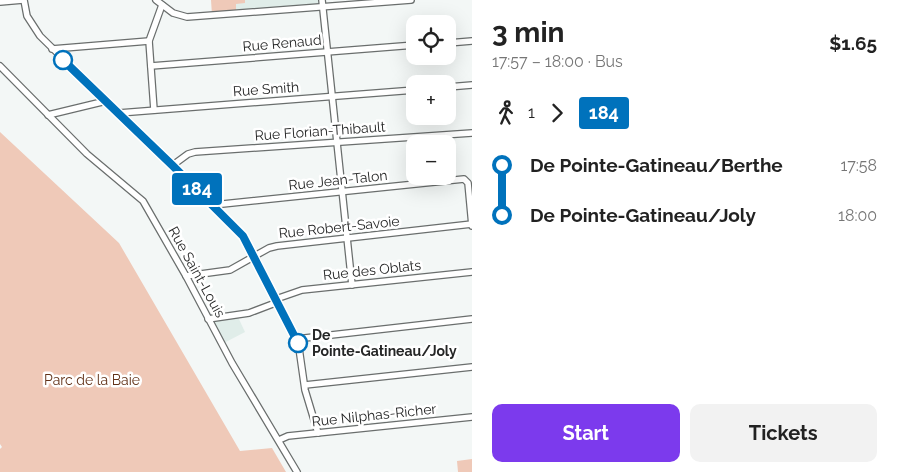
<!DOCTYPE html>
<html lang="en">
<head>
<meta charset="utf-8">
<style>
  :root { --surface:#fff; --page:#f2f2f2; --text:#222; --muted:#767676; --accent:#7c3aed }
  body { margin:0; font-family:Raleway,sans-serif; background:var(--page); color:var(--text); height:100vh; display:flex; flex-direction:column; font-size:19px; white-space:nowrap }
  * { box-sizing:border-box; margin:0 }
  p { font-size:16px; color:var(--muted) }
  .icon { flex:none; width:28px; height:28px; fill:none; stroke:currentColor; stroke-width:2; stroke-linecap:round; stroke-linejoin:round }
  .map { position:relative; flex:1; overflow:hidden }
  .drawer { display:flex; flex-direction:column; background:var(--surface); width:425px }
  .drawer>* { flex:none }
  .badge { padding:0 10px; border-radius:4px; font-size:18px; line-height:32px }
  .controls { position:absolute; left:406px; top:15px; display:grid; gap:10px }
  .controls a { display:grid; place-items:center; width:50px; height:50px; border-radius:10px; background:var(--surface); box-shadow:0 5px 20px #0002; font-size:25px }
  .map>.badge { position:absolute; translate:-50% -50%; box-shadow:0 0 0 2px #fff }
  .legs { display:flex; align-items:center; gap:8px; height:55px; padding:0 20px; font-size:16px }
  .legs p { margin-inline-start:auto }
  .overview { display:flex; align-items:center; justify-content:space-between; height:85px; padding:0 20px }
  h1 { font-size:28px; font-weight:700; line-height:38px }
  .button { display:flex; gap:10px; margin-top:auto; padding:10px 20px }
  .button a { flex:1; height:58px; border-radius:10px; background:var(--accent); color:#fff; font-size:20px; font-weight:700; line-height:58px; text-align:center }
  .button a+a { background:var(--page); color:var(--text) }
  ul { padding:0 20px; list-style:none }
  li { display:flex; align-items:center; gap:18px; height:50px; font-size:19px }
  li i { display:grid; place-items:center; width:8px; height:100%; margin:0 6px; background:currentColor }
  li i::after { content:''; width:12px; height:12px; margin:-6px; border:4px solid; border-radius:50%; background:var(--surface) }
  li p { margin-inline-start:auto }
  li:first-child i { background:linear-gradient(#0000 50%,currentColor 0) }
  li:last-child i { background:linear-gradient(currentColor 50%,#0000 0) }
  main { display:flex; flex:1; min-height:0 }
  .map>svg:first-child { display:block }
  .built { fill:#e0ede9 }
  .green { fill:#efc9b8 }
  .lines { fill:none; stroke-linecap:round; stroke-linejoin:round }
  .minor-casing { stroke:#6a6e6d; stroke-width:8 }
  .minor { stroke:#fff; stroke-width:5.5 }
  .line-1-casing { stroke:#fff; stroke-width:11 }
  .line-1 { stroke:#0072bc; stroke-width:8 }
  .stop-1-dot { fill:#fff; stroke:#0072bc; stroke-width:2.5 }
  .labels { text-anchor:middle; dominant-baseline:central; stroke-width:5; stroke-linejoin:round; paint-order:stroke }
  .street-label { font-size:14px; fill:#252626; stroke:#fff }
  .stop-label { font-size:14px; font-weight:bold; fill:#252626; stroke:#fff; text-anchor:start }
  .park-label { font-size:14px; fill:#623218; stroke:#fff }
</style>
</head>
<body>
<main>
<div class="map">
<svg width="472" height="472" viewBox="0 0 472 472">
  <rect width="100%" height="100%" fill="#f3f7f6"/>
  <!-- built -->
  <g class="built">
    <path d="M 235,0 L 322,0 L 323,7 L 236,13 Z"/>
    <path d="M 237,315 L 245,332 L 222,344 L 208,319 Z"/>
  </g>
  <!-- green -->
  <g class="green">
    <path d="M 211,0 L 245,0 L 245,3 L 236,4 L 236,13 L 212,15 Z"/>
    <path d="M 0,132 L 119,243 L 240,451 L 272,448 L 286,472 L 0,472 L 0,449 L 2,447 L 0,444 Z"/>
    <path d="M 472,459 L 472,472 L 458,472 L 457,461 Z"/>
  </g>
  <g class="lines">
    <defs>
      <g id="minor">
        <path d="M 24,0 L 27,16 L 40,36 L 240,232 L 255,257 L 296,339 L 299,348 L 305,390 L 318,433"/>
        <path d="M 156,0 L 173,13 L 187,17 L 411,0"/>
        <path d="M 322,0 L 352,285"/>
        <path d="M 0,2 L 23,0"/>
        <path d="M 448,43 L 472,41"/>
        <path d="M 52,49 L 149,41"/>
        <path d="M 0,66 L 87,154 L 143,201 L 186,276 L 232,363 L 297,472"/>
        <path d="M 151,66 L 415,45"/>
        <path d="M 448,87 L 472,85"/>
        <path d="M 154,110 L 149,41 L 162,5"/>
        <path d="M 119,113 L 415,90"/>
        <path d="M 48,115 L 106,101"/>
        <path d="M 173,165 L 188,154 L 195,152 L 472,133"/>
        <path d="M 213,205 L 464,179 L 468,183 L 472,226"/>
        <path d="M 186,276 L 230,270 L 269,248 L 277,246 L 472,224"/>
        <path d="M 276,299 L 302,290 L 472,272"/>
        <path d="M 208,319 L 249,313 L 278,302"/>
        <path d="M 296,339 L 472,319"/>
        <path d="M 305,385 L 472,367"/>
        <path d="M 279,440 L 288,436 L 472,417"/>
      </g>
    </defs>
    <!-- minor casing -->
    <use href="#minor" class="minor-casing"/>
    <!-- minor -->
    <use href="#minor" class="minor"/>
  </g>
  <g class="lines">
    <defs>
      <path id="line-1" d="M 63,60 L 172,165 L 243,236 L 298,343"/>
    </defs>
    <!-- line-1 casing -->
    <use href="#line-1" class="line-1-casing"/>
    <!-- line-1 -->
    <use href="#line-1" class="line-1"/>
  </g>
  <!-- markers -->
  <g class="stop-1-dot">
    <circle cx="63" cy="60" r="9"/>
    <circle cx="298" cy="343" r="9"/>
  </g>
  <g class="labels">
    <!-- street labels -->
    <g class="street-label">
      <text transform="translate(282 43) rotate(-5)">Rue Renaud</text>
      <text transform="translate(266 89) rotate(-4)">Rue Smith</text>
      <text transform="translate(320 131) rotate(-4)">Rue Florian-Thibault</text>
      <text transform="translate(338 180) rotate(-6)">Rue Jean-Talon</text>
      <text transform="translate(339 227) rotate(-6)">Rue Robert-Savoie</text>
      <text transform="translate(372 270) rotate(-6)">Rue des Oblats</text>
      <text transform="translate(197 272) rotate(61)">Rue Saint-Louis</text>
      <text transform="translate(374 415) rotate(-6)">Rue Nilphas-Richer</text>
    </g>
    <!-- stop labels -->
    <g class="stop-label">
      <text x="312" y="335">De<tspan x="312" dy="16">Pointe-Gatineau/Joly</tspan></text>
    </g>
    <!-- park labels -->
    <g class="park-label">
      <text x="92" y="380">Parc de la Baie</text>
    </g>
  </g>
</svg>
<div class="controls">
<a><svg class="icon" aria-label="locate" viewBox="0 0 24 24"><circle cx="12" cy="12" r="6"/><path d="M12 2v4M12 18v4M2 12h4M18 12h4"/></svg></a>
<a>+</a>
<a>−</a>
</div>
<b class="badge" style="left:197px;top:189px;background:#0072bc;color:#fff">184</b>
</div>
<section class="drawer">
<div class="overview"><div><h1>3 min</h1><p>17:57 – 18:00 · Bus</p></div><b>$1.65</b></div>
<div class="legs"><svg class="icon" aria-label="walk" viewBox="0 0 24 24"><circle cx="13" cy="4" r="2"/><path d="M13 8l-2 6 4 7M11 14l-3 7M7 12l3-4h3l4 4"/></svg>1<svg class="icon" aria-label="forward" viewBox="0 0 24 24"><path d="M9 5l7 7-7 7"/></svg><b class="badge" style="background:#0072bc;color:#fff">184</b></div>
<ul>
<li><i style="color:#0072bc"></i><b>De Pointe-Gatineau/Berthe</b><p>17:58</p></li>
<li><i style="color:#0072bc"></i><b>De Pointe-Gatineau/Joly</b><p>18:00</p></li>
</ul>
<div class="button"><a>Start</a><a>Tickets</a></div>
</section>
</main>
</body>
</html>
